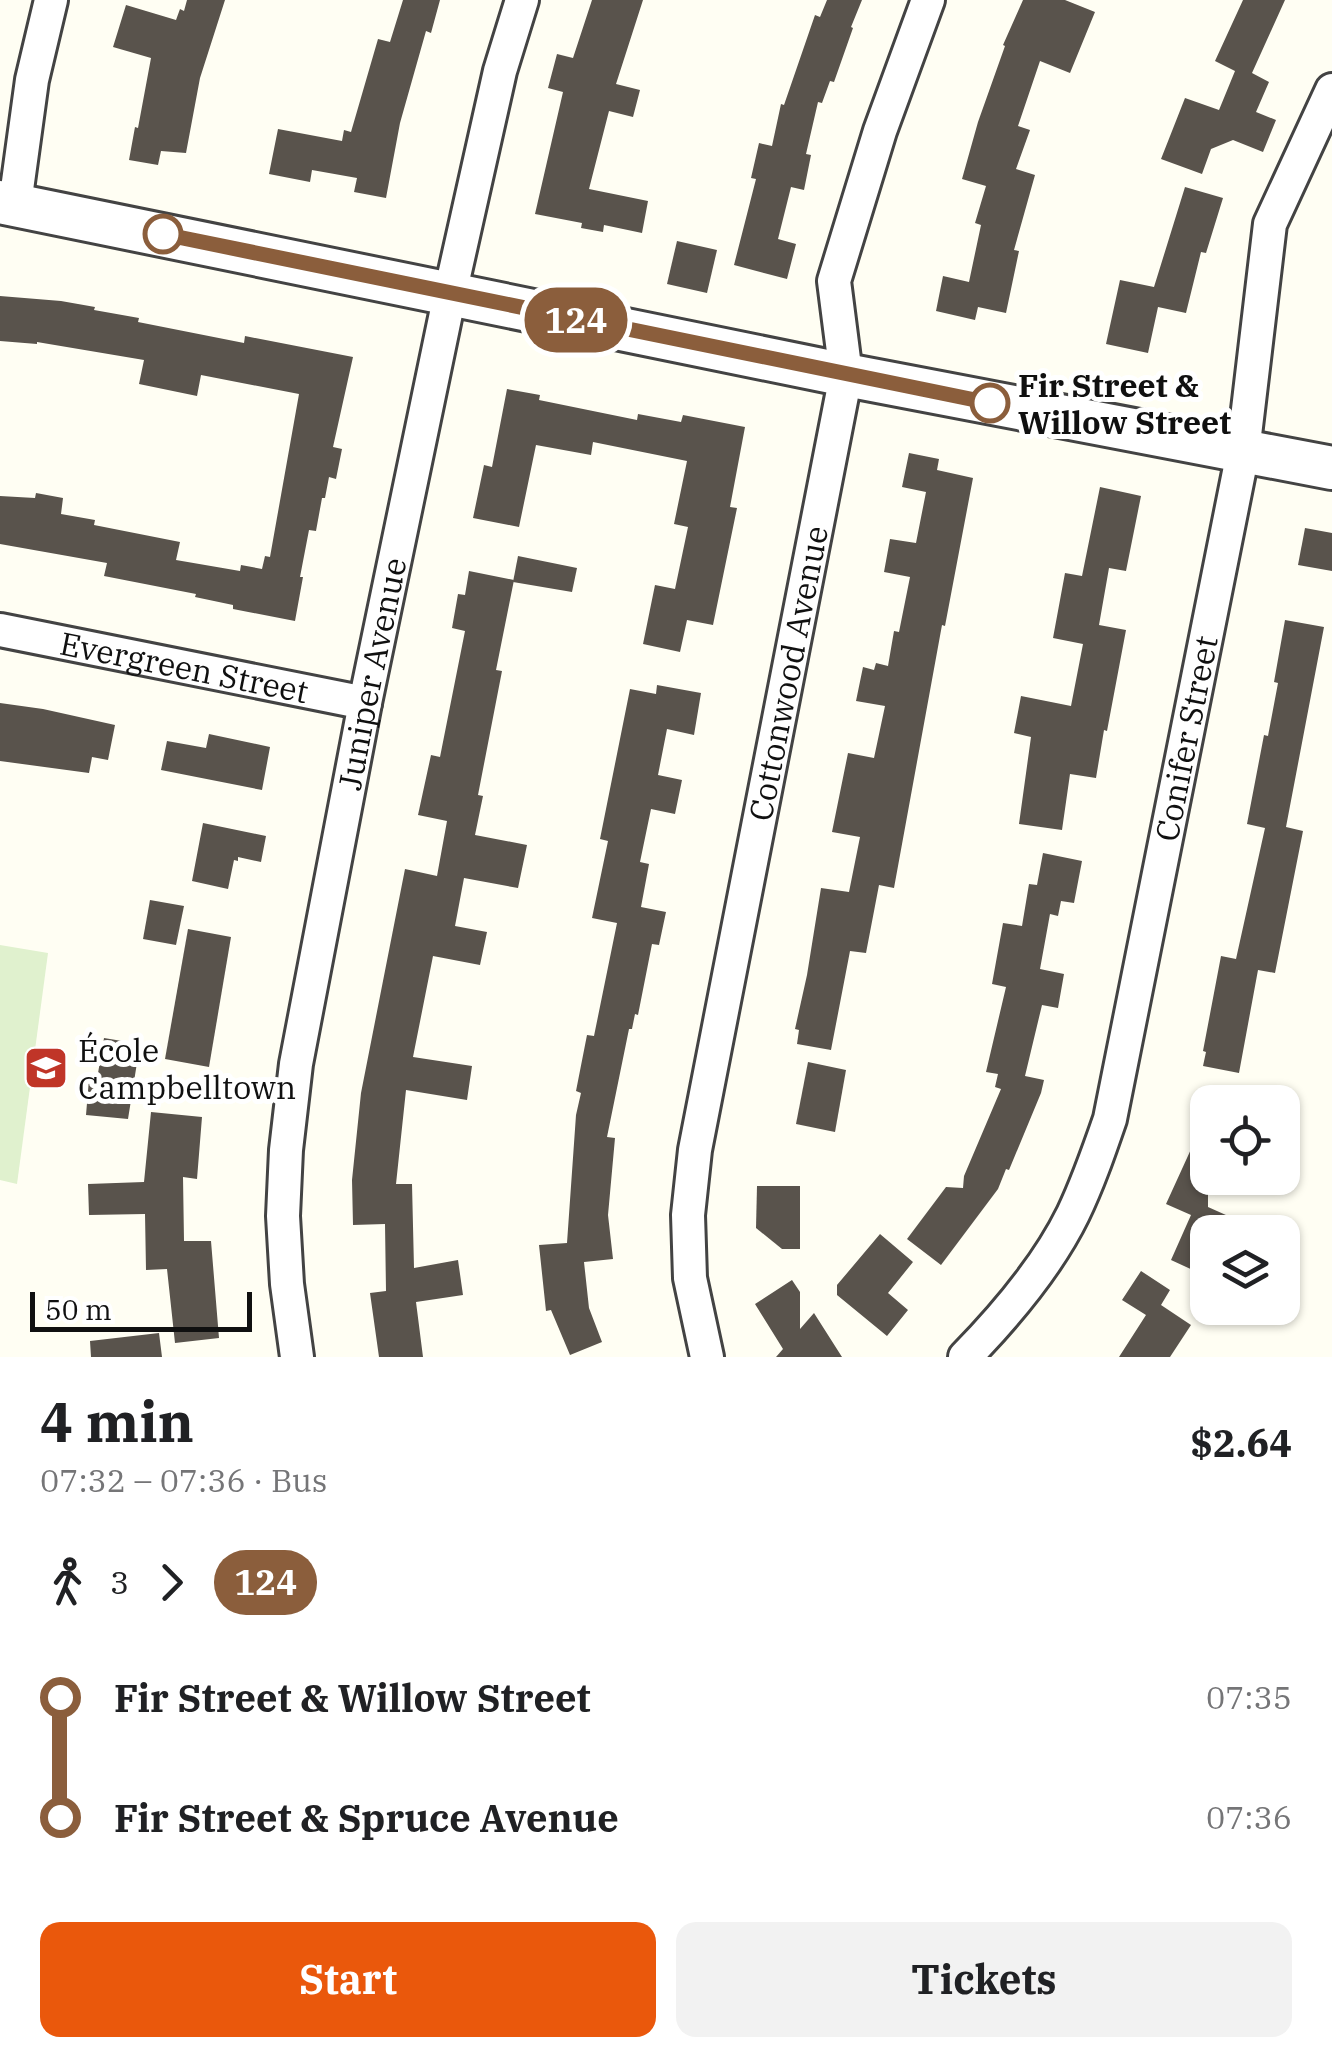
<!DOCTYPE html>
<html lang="en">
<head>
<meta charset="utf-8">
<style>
  :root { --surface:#fff; --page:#f2f2f2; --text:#202124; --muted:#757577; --accent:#ea580c }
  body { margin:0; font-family:"IBM Plex Serif",serif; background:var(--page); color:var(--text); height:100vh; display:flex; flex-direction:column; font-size:38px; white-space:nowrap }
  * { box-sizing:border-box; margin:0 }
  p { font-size:32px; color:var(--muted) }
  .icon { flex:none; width:55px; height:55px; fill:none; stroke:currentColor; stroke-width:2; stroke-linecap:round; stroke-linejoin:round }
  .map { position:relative; height:1357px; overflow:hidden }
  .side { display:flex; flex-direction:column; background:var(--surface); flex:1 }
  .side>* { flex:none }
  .badge { padding:0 20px; border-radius:32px; font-size:35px; line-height:65px }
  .buttons { position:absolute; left:1190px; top:1085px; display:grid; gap:20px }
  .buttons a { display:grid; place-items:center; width:110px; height:110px; border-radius:20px; background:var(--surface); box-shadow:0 2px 8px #0004; font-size:50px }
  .scale { position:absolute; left:30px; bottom:25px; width:222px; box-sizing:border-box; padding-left:10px; border:5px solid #101010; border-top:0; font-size:28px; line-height:35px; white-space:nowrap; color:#101010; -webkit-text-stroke:8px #fff; paint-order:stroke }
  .map>.badge { position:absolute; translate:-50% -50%; box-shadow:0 0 0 5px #fff }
  .legs { display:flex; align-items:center; gap:15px; height:110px; padding:0 40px; font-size:32px }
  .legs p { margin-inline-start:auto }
  .overview { display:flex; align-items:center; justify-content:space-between; height:170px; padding:0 40px }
  h1 { font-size:55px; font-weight:800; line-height:75px }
  .cta { display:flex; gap:20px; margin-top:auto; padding:20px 40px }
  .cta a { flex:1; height:115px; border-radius:20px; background:var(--accent); color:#fff; font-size:40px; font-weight:800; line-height:115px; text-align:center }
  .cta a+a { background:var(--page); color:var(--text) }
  ul { padding:0 40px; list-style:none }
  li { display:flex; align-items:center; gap:35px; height:120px; font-size:38px }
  li i { display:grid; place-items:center; width:15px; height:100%; margin:0 12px; background:currentColor }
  li i::after { content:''; width:25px; height:25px; margin:-12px; border:8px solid; border-radius:50%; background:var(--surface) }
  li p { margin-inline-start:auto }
  li:first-child i { background:linear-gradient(#0000 50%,currentColor 0) }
  li:last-child i { background:linear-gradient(currentColor 50%,#0000 0) }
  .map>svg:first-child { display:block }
  .pitch { fill:#e0f1ce }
  .building { fill:#59534c }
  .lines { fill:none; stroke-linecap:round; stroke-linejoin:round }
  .minor-casing { stroke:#434343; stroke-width:38 }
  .tertiary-casing { stroke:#434343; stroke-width:48 }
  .minor { stroke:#fff; stroke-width:32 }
  .tertiary { stroke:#fff; stroke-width:42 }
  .line-1-casing { stroke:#fff; stroke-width:22 }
  .line-1 { stroke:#8b5e3c; stroke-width:15 }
  .stop-1-dot { fill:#fff; stroke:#8b5e3c; stroke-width:5 }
  .labels { text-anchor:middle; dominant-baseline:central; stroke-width:10; stroke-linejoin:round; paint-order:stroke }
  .stop-label { font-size:32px; font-weight:bold; fill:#101010; stroke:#fff; text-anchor:start }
  .street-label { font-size:32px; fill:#101010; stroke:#fff }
  .poi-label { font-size:32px; fill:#101010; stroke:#fff; text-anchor:start }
</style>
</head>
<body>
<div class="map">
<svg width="1332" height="1357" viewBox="0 0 1332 1357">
  <rect width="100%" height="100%" fill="#fffef3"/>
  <!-- pitch -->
  <path class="pitch" d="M 0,945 L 48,953 L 17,1184 L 0,1180 Z"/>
  <!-- building -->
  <g class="building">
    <path d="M 187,0 L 225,0 L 200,78 L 186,153 L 161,151 L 158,165 L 129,160 L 135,127 L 138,128 L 151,58 L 113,47 L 126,5 L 176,20 L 180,9 L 184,11 Z"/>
    <path d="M 403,0 L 440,0 L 431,33 L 426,31 L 400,123 L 386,198 L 354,192 L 357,178 L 312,170 L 310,182 L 269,174 L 278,129 L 342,141 L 344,130 L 351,132 L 378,39 L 390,42 Z"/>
    <path d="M 592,0 L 643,0 L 616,84 L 640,90 L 633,117 L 609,111 L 589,189 L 648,201 L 642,233 L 604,225 L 603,232 L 581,228 L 582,223 L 535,214 L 563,92 L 548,88 L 557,54 L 573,58 Z"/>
    <path d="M 827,0 L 862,0 L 851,27 L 853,28 L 834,82 L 830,81 L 822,103 L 818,102 L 806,154 L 811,155 L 804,190 L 791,187 L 778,239 L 796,244 L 787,279 L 734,265 L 756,179 L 751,178 L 759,143 L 772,146 L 781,104 L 784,105 L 815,15 L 820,17 Z"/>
    <path d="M 1023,0 L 1065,0 L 1095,12 L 1070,73 L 1040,61 L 1018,126 L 1030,130 L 1016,169 L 1035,175 L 1014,250 L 1019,251 L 1006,313 L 978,307 L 975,320 L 936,311 L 943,276 L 969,282 L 981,225 L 975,223 L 986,186 L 962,179 L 978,122 L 1005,46 L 1003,45 Z"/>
    <path d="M 1243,0 L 1285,0 L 1252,73 L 1269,82 L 1256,112 L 1276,120 L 1263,152 L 1233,140 L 1211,149 L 1202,174 L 1161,159 L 1185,98 L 1219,110 L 1235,71 L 1215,61 Z"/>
    <path d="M 1185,187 L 1223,198 L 1206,253 L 1201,252 L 1186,313 L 1158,307 L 1148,353 L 1106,344 L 1120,280 L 1154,287 Z"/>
    <path d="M 677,241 L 717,250 L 707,293 L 667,284 Z"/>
    <path d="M 0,296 L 61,301 L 95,307 L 94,310 L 139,318 L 138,322 L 244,343 L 245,336 L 353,357 L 333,447 L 342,449 L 336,479 L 329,477 L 325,498 L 322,498 L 316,531 L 309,530 L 300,577 L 303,577 L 295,621 L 233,609 L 233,605 L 195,597 L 196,594 L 104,576 L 107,563 L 0,544 L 0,496 L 35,498 L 36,493 L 63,498 L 61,514 L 95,520 L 94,525 L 180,542 L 176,560 L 240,571 L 241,565 L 262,569 L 265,556 L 270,557 L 299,394 L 201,375 L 197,396 L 139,384 L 144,360 L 37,342 L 37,344 L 0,341 Z"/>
    <path d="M 507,389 L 540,395 L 539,400 L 637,420 L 638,414 L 681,422 L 683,415 L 745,427 L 730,507 L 737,508 L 713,625 L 687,620 L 680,652 L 643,644 L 655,585 L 675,589 L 688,527 L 674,524 L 687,461 L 593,442 L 591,455 L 536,445 L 519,527 L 473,518 L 484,465 L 492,467 Z"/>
    <path d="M 909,453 L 939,459 L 937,470 L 973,478 L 945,626 L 942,625 L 894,888 L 879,885 L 866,953 L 850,951 L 831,1050 L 797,1044 L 799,1030 L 795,1029 L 807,975 L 821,888 L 849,892 L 860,837 L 832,832 L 848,753 L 874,758 L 885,706 L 856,701 L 863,667 L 874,670 L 876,663 L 888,666 L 894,631 L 899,632 L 910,577 L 884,572 L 890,539 L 916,543 L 926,492 L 902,487 Z"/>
    <path d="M 1100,487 L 1141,496 L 1126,571 L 1109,568 L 1099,625 L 1126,630 L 1107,731 L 1104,730 L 1096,778 L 1070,774 L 1062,830 L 1019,824 L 1031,737 L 1014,733 L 1021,696 L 1071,706 L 1083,644 L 1053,638 L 1065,573 L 1082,576 Z"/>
    <path d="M 1305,528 L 1332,533 L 1332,571 L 1298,565 Z"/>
    <path d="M 518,556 L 577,568 L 572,592 L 513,582 Z"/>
    <path d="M 469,571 L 514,580 L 496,670 L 502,671 L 478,795 L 483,796 L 475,835 L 527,845 L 518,888 L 464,878 L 455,926 L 487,932 L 480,965 L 433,956 L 413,1057 L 472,1066 L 467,1100 L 406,1090 L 396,1184 L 412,1184 L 414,1268 L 458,1260 L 463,1295 L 416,1302 L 423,1357 L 379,1357 L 370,1293 L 386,1291 L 385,1224 L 353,1225 L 352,1180 L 361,1093 L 405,869 L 437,876 L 447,821 L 418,815 L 431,755 L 440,757 L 465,631 L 452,628 L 458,594 L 465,595 Z"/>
    <path d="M 1285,620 L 1324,627 L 1286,827 L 1303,831 L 1275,973 L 1258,970 L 1239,1073 L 1203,1066 L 1206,1052 L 1203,1051 L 1221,956 L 1236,959 L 1265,828 L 1247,824 L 1264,735 L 1268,736 L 1278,683 L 1274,682 Z"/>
    <path d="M 657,685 L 701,693 L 694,735 L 667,729 L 658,775 L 682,780 L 675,814 L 651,809 L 640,862 L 649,864 L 641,907 L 666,912 L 659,945 L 652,944 L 638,1015 L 635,1014 L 632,1029 L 629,1029 L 607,1137 L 615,1138 L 608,1215 L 613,1259 L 584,1262 L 589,1308 L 602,1342 L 570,1355 L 551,1310 L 546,1311 L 539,1245 L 567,1243 L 576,1115 L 581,1093 L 576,1091 L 587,1035 L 594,1036 L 617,923 L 592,918 L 608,841 L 600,839 L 630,689 L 656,694 Z"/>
    <path d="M 0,703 L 43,709 L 115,725 L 108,760 L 92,757 L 89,773 L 0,761 Z"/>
    <path d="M 209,734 L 270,747 L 262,790 L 161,770 L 167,741 L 206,748 Z"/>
    <path d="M 203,823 L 266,836 L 261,862 L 238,857 L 238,861 L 234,860 L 228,889 L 192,881 Z"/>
    <path d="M 1043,853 L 1082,861 L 1074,903 L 1061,901 L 1058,916 L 1050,914 L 1040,969 L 1064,974 L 1058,1008 L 1042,1005 L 1025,1076 L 1044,1080 L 1041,1093 L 1009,1170 L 1006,1169 L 998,1189 L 941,1265 L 907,1239 L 946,1187 L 963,1188 L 964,1176 L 1001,1089 L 995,1087 L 998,1074 L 986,1072 L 1006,987 L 992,984 L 1003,923 L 1022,926 L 1029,884 L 1037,885 Z"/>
    <path d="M 150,900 L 184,906 L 176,945 L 143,939 Z"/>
    <path d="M 188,929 L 231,937 L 209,1067 L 165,1059 Z"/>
    <path d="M 104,1038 L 140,1044 L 128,1119 L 86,1115 L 89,1079 L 97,1079 Z"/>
    <path d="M 808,1062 L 846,1070 L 835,1132 L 796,1124 Z"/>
    <path d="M 151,1112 L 202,1117 L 197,1179 L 183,1177 L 184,1241 L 211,1241 L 219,1338 L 175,1343 L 167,1269 L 146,1270 L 145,1214 L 89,1215 L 88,1184 L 144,1182 Z"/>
    <path d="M 1208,1112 L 1208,1207 L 1264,1232 L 1208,1232 L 1208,1277 L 1171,1260 L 1191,1215 L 1166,1204 Z"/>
    <path d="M 757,1186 L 800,1186 L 800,1249 L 782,1249 L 756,1228 Z"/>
    <path d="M 880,1234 L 913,1262 L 888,1293 L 908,1310 L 887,1336 L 837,1295 L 837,1285 Z"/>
    <path d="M 1141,1271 L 1170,1290 L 1161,1305 L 1191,1325 L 1170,1357 L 1119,1357 L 1146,1315 L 1122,1300 Z"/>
    <path d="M 792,1280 L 800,1292 L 800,1329 L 814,1313 L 842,1357 L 776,1357 L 783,1349 L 755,1304 Z"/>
    <path d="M 159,1333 L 162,1357 L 91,1357 L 90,1341 Z"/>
  </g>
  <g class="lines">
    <defs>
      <g id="minor">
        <path d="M 15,204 L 32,80 L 51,0"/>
        <path id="s1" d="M 0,630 L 365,703"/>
        <path id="s2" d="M 297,1357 L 287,1284 L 283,1216 L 286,1150 L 296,1064 L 365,703 L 450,294 L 500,71 L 522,0"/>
        <path id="s3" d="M 707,1357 L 690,1278 L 688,1215 L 695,1150 L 846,375 L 834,281 L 880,131 L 928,0"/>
        <path id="s4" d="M 965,1357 C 1006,1315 1047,1267 1073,1214 C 1088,1183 1099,1151 1110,1119 L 1243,452 L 1270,224 L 1332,90"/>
      </g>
      <path id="tertiary" d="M 0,202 L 846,375 L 1332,468"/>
    </defs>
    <!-- minor casing -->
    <use href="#minor" class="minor-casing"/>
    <!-- tertiary casing -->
    <use href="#tertiary" class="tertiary-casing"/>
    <!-- minor -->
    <use href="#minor" class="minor"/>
    <!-- tertiary -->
    <use href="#tertiary" class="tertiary"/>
  </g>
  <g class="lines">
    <defs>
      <path id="line-1" d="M 163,234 L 990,403"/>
    </defs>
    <!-- line-1 casing -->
    <use href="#line-1" class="line-1-casing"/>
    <!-- line-1 -->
    <use href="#line-1" class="line-1"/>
  </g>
  <!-- icons -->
  <defs>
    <symbol id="school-square" viewBox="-11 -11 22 22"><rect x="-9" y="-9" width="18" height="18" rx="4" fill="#c03528" stroke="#fff"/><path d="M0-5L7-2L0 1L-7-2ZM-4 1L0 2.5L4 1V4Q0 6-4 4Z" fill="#fff"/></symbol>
  </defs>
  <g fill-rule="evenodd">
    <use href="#school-square" x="21" y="1043" width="50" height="50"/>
  </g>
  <!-- markers -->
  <g class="stop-1-dot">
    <circle cx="163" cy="234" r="18"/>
    <circle cx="990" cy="403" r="18"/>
  </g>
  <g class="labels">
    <!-- stop labels -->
    <g class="stop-label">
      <text x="1018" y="385">Fir Street &amp;<tspan x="1018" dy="37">Willow Street</tspan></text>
    </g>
    <!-- street labels -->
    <g class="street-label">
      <text stroke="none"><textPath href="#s1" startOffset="188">Evergreen Street</textPath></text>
      <text stroke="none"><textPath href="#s3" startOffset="695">Cottonwood Avenue</textPath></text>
      <text stroke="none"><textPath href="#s2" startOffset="692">Juniper Avenue</textPath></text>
      <text stroke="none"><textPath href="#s4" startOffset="670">Conifer Street</textPath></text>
    </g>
    <!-- poi labels -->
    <g class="poi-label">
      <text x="78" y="1050">École<tspan x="78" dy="37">Campbelltown</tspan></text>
    </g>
  </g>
</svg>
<div class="buttons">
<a><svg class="icon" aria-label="locate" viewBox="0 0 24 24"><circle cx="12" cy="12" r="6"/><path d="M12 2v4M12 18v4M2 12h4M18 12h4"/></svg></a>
<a><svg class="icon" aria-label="layers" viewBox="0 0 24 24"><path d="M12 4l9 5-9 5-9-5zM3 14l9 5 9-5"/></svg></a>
</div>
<div class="scale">50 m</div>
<b class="badge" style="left:576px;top:320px;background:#8b5e3c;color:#fff">124</b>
</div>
<section class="side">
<div class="overview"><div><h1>4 min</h1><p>07:32 – 07:36 · Bus</p></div><b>$2.64</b></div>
<div class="legs"><svg class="icon" aria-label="walk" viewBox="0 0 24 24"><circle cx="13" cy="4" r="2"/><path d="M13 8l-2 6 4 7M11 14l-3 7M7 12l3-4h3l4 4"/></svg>3<svg class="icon" aria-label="forward" viewBox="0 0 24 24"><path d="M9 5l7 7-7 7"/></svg><b class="badge" style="background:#8b5e3c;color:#fff">124</b></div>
<ul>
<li><i style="color:#8b5e3c"></i><b>Fir Street &amp; Willow Street</b><p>07:35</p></li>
<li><i style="color:#8b5e3c"></i><b>Fir Street &amp; Spruce Avenue</b><p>07:36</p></li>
</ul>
<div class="cta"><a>Start</a><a>Tickets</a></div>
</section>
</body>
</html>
